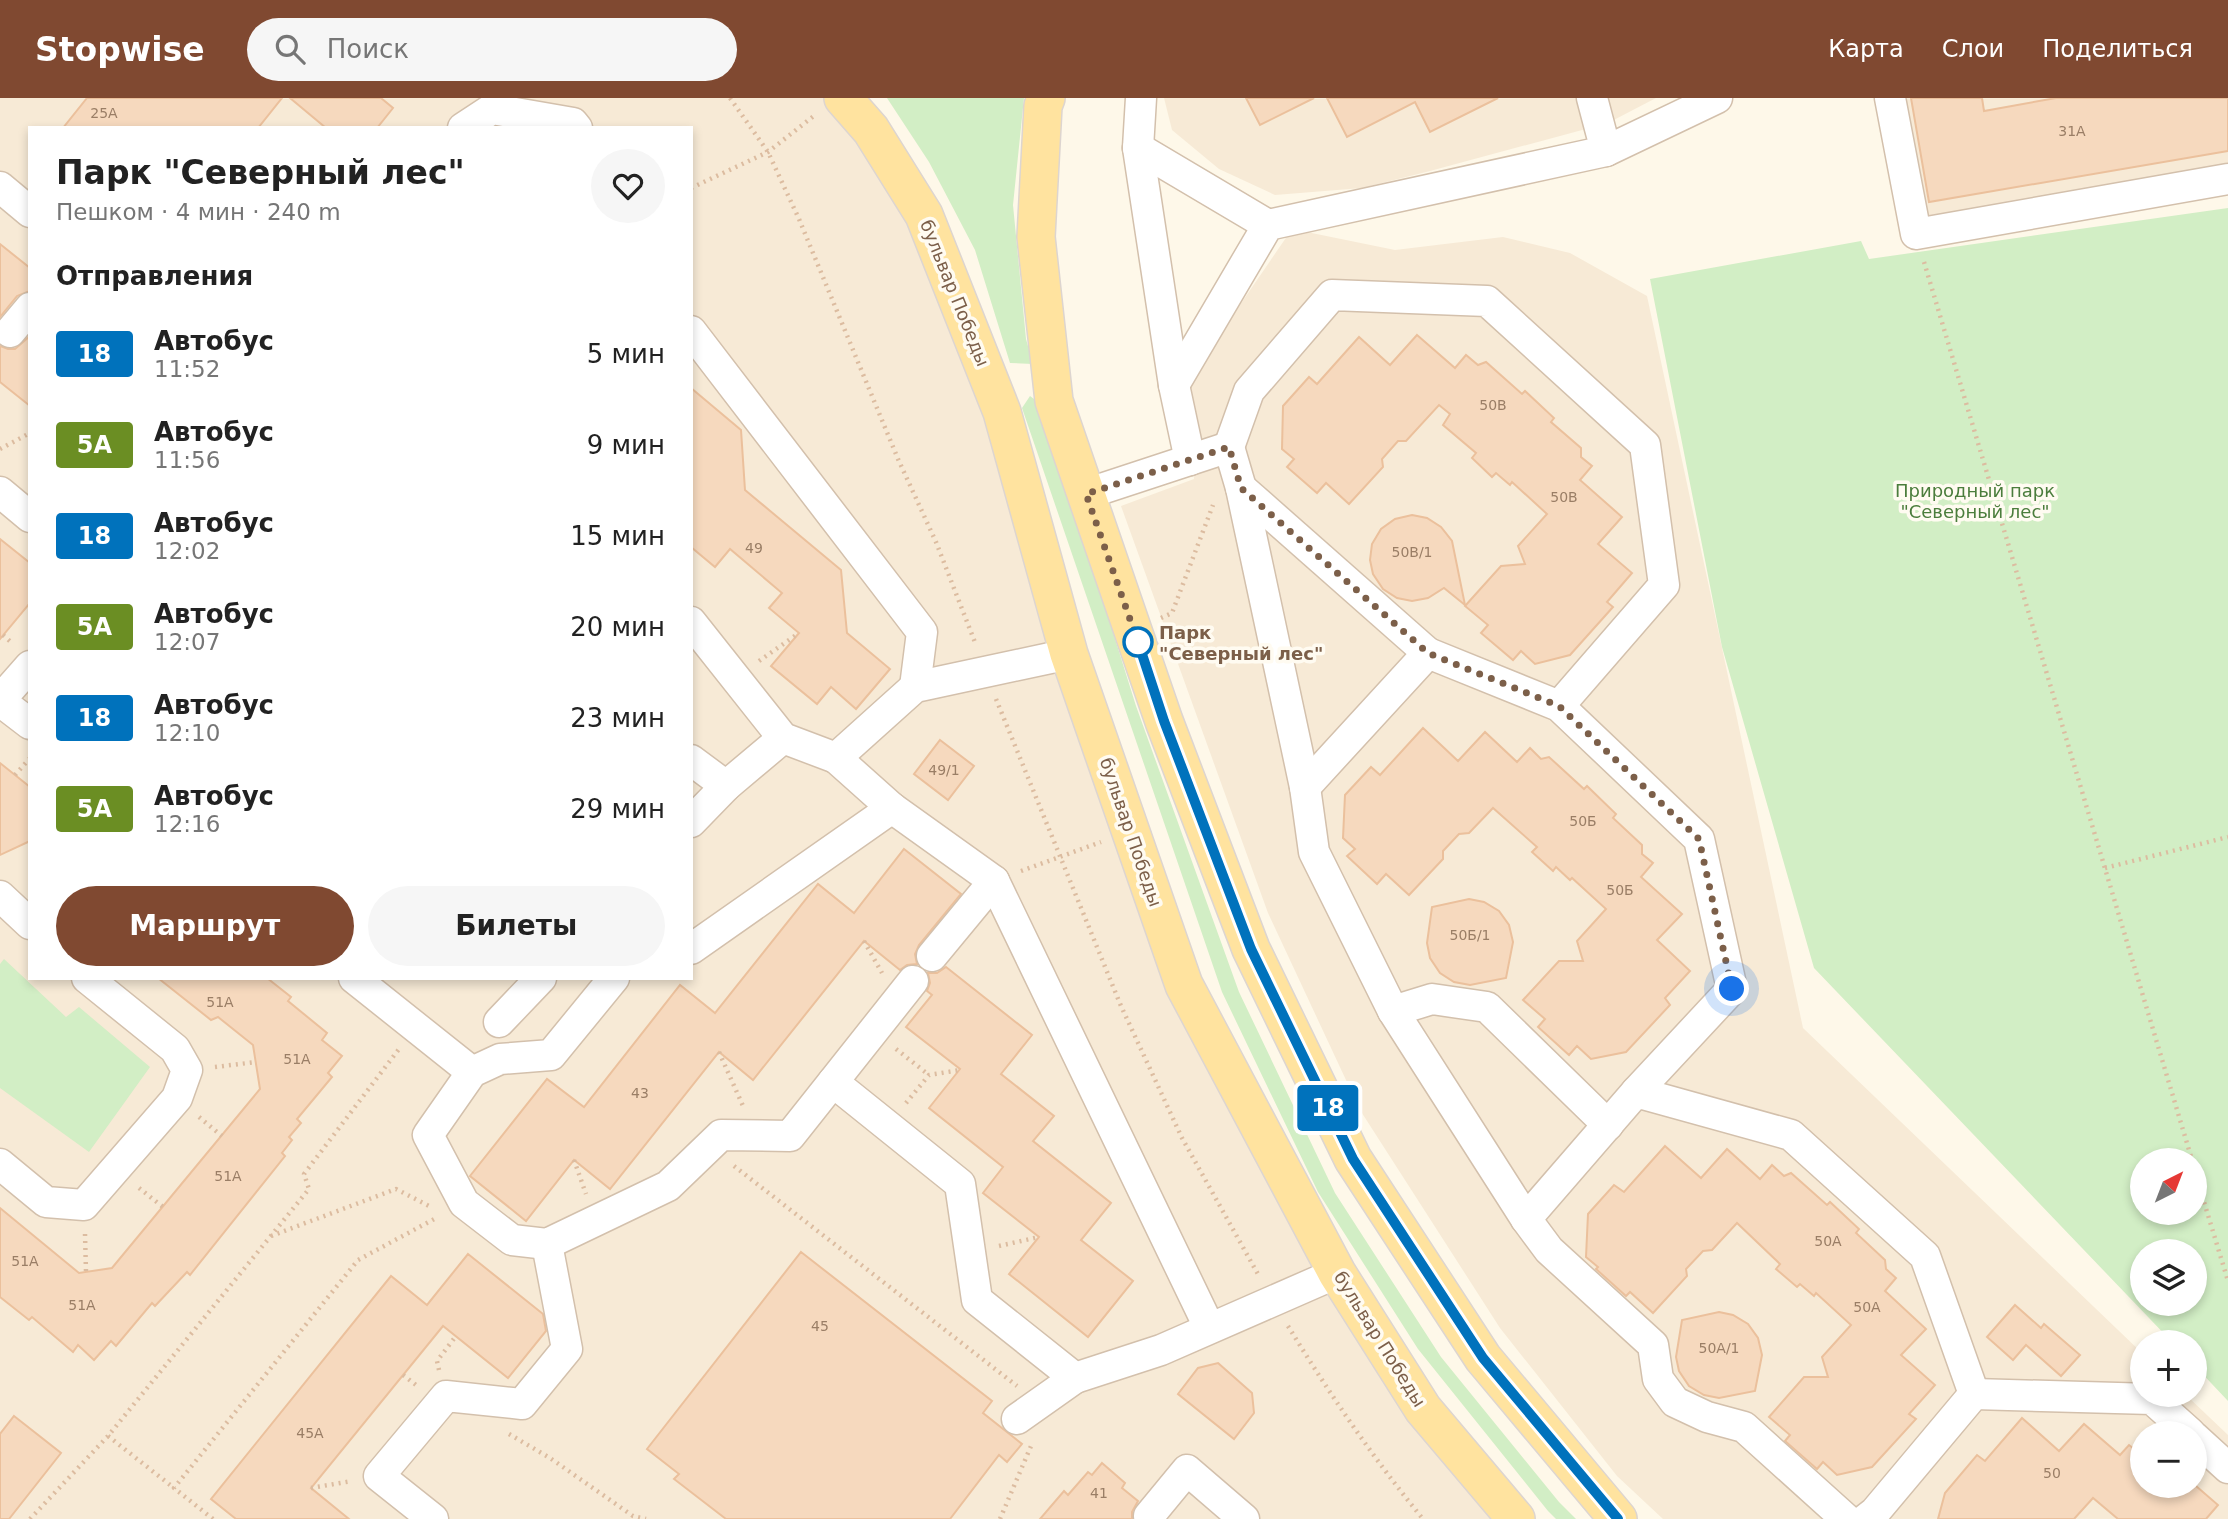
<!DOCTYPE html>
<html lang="ru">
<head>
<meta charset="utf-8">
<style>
  :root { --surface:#fff; --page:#f6f6f6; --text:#222; --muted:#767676; --accent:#804931 }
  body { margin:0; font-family:"DejaVu Sans",sans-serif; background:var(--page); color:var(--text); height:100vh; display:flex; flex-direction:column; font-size:26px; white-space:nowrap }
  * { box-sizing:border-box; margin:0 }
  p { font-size:23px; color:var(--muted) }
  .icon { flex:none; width:38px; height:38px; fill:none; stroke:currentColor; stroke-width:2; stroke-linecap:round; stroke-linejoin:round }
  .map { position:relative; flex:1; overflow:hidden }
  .sheet { position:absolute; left:28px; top:28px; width:665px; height:854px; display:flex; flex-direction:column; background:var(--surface); border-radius:0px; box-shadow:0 4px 10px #0003 }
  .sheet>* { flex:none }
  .badge { padding:0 14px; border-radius:5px; font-size:24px; line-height:46px }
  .needle { width:46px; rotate:42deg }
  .tools { position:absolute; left:2130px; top:1050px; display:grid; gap:14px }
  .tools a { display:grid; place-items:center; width:77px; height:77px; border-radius:50%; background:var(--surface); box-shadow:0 4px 10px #0003; font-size:35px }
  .you { position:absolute; width:35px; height:35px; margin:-18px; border:5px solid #fff; border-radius:50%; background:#1a73e8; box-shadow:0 0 0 10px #1a73e833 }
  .map>.badge { position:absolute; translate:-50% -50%; box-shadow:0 0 0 4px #fff }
  h2 { padding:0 28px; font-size:26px; line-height:63px }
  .round { display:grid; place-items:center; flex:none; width:74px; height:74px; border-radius:37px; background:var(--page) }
  .overview { display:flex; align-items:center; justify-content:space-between; height:119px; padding:0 28px }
  h1 { font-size:33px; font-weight:700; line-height:52px }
  .cta { display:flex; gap:14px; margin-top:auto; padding:14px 28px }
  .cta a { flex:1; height:80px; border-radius:42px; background:var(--accent); color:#fff; font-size:28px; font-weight:700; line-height:80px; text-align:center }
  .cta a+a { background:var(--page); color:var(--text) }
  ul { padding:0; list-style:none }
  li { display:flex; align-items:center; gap:21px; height:91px; padding:0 28px }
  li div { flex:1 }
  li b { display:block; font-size:26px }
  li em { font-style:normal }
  li .badge { min-width:77px; font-weight:700; text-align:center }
  header { display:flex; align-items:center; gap:42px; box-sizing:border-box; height:98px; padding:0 35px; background:var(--accent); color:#fff }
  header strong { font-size:33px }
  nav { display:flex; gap:38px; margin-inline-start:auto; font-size:24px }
  .search { width:490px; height:63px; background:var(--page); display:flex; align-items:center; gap:18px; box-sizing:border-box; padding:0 24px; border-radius:38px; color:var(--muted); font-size:26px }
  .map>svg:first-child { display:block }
  .residential { fill:#f7ead6; fill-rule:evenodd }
  .green { fill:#d2eec5; fill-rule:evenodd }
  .building { fill:#f6d9be; stroke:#ebc09c; stroke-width:2 }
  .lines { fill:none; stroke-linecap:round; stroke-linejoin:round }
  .minor-casing { stroke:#d3c0ac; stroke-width:33 }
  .major-casing { stroke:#ddd5d0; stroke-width:40 }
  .path { stroke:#dcbca0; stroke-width:4.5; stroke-dasharray:2 5; stroke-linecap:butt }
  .minor { stroke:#fff; stroke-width:30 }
  .major { stroke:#ffe39f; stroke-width:37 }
  .line-casing { stroke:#fff; stroke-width:16 }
  .line { stroke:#0072bc; stroke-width:10 }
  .walk { stroke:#7c5f49; stroke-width:7; stroke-dasharray:0 12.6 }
  .stop-dot { fill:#fff; stroke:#0072bc; stroke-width:3.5 }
  .labels { text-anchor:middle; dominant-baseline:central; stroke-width:7; stroke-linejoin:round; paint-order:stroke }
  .number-label { font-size:14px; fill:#9a7e66 }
  .street-label { font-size:18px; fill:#7c5f49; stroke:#fffbf1 }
  .park-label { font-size:18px; fill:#4b7d3c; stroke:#fffbf1 }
  .stop-label { font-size:18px; font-weight:bold; fill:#7c5f49; stroke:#fffbf1; text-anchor:start }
</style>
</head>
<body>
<header>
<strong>Stopwise</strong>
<div class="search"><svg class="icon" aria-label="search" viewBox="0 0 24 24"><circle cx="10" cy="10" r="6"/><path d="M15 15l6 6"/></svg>Поиск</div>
<nav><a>Карта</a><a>Слои</a><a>Поделиться</a></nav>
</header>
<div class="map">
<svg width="2228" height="1421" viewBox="0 0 2228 1421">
  <rect width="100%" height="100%" fill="#fef8e9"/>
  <!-- residential -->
  <g class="residential">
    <path d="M 0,0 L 843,0 L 924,117 L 1184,887 L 1337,1175 L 1516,1421 L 0,1421 ZM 30,30 L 691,30 L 691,880 L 30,880 Z"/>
    <path d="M 1164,0 L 1656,0 L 1608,25 L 1430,73 L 1362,90 L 1275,97 L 1219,71 L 1172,32 Z"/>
    <path d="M 1886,0 L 2228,0 L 2228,70 L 1927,122 Z"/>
    <path d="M 1292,131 L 1395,152 L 1503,139 L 1570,155 L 1647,198 L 1803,930 L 2142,1255 L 2142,1297 L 2186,1297 L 2228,1337 L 2228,1421 L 1663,1421 L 1617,1378 L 1500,1230 L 1360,1012 L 1268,815 L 1121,408 L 1194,381 L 1189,281 ZM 2142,1335 L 2194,1335 L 2194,1388 L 2142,1388 Z"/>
  </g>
  <!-- green -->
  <g class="green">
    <path d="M 887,0 L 1024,0 L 1013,107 L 1026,241 L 1033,266 L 1010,265 L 975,152 L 929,64 Z"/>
    <path d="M 2228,110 L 2228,1303 L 2195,1268 L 2194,1244 L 2172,1244 L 1814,870 L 1722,549 L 1650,181 L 1861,143 L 1869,161 ZM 2142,1062 L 2194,1062 L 2194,1115 L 2142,1115 ZM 2142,1153 L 2194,1153 L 2194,1206 L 2142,1206 Z"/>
    <path d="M 1030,298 L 1042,307 L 1136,608 L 1239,894 L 1335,1095 L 1441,1259 L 1559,1404 L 1576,1421 L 1556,1421 L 1548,1413 L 1418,1251 L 1318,1094 L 1222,894 L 1022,310 Z"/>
    <path d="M 4,861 L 66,919 L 79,909 L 150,969 L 89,1054 L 0,990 L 0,866 Z"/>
  </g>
  <!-- building -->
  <g class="building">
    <path d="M 87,0 L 282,0 L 258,30 L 63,30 Z"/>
    <path d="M 290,0 L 381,0 L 393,10 L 377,30 L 326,30 Z"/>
    <path d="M 1246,0 L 1314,0 L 1260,27 Z"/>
    <path d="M 1327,0 L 1498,0 L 1430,34 L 1415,4 L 1347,39 Z"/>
    <path d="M 1911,0 L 1982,0 L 1984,13 L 2056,0 L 2228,0 L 2228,53 L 1929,104 Z"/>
    <path d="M 0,146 L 30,170 L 30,193 L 17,198 L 0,219 Z"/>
    <path d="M 1417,237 L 1455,270 L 1466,257 L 1478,267 L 1486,264 L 1522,296 L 1525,293 L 1554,320 L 1551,324 L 1581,350 L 1581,359 L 1592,368 L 1580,382 L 1622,419 L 1598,446 L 1632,475 L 1607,504 L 1613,509 L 1570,557 L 1535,566 L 1521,553 L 1513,562 L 1481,535 L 1488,527 L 1465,508 L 1501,468 L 1525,466 L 1518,448 L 1547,416 L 1512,384 L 1510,387 L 1496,375 L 1492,379 L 1472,360 L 1476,355 L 1443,327 L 1450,316 L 1439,307 L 1406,343 L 1398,343 L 1382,361 L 1383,369 L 1349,406 L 1326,385 L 1317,395 L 1287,369 L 1294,361 L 1282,351 L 1283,308 L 1309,279 L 1317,286 L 1359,239 L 1390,267 Z"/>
    <path d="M 30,238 L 30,308 L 0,284 L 0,248 L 8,251 L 15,251 Z"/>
    <path d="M 691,290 L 741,332 L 745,392 L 841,472 L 847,535 L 890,571 L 856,611 L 831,589 L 817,606 L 771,568 L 799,535 L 769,510 L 782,495 L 730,451 L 715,469 L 691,449 Z"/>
    <path d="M 1412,417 L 1427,420 L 1441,429 L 1452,443 L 1465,507 L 1444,490 L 1428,500 L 1412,503 L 1397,500 L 1383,491 L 1373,476 L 1370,462 L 1372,446 L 1381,431 L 1395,421 Z"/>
    <path d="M 0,441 L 30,465 L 30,505 L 0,541 Z"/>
    <path d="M 1423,630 L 1458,663 L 1485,634 L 1517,664 L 1530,650 L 1541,661 L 1549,659 L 1584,691 L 1587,688 L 1616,716 L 1613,720 L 1642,747 L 1642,756 L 1653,765 L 1641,779 L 1682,816 L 1657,842 L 1690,873 L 1665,900 L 1670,907 L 1626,954 L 1591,961 L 1577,948 L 1569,957 L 1538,929 L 1545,921 L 1523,902 L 1559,863 L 1583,863 L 1577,843 L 1606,811 L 1572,780 L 1570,782 L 1556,769 L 1553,773 L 1532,754 L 1537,749 L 1493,710 L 1469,735 L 1459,736 L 1443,753 L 1443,761 L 1409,797 L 1386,776 L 1377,786 L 1347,758 L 1355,751 L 1343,740 L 1345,697 L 1371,669 L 1380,677 Z"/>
    <path d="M 940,642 L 974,668 L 948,702 L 914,676 Z"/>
    <path d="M 0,665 L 30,689 L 30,743 L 0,757 Z"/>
    <path d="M 904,751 L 961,796 L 919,847 L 915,856 L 917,866 L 907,867 L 900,872 L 864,843 L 753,982 L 719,954 L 610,1091 L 574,1062 L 526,1123 L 470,1078 L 547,981 L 584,1009 L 680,887 L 715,915 L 818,786 L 854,815 Z"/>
    <path d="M 1469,801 L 1484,804 L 1499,813 L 1509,827 L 1513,844 L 1506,880 L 1470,887 L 1454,884 L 1440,875 L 1430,860 L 1427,845 L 1432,809 Z"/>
    <path d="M 946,869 L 1032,937 L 1001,976 L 1054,1018 L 1033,1043 L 1111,1105 L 1081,1142 L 1133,1183 L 1088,1239 L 1009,1176 L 1039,1139 L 983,1095 L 1003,1069 L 929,1010 L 960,971 L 906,929 L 932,897 L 927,893 L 930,885 L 928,875 L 937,875 Z"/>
    <path d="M 158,880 L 267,880 L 291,899 L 288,903 L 327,935 L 322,942 L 342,958 L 328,975 L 332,979 L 297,1021 L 301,1025 L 289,1039 L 292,1042 L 282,1055 L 285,1058 L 190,1177 L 187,1174 L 155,1208 L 152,1205 L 116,1248 L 111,1243 L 94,1262 L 78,1247 L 73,1254 L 32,1219 L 29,1222 L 0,1199 L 0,1110 L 79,1175 L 112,1170 L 260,991 L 253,947 L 218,919 L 211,922 Z"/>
    <path d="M 1665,1048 L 1701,1080 L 1727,1051 L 1760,1081 L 1772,1067 L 1784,1078 L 1791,1075 L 1827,1107 L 1830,1104 L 1859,1131 L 1856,1135 L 1885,1162 L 1886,1171 L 1896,1180 L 1885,1193 L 1926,1231 L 1901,1257 L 1935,1287 L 1909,1316 L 1916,1321 L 1872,1369 L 1837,1377 L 1823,1364 L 1817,1371 L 1785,1343 L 1790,1337 L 1769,1319 L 1804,1279 L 1828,1279 L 1822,1259 L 1851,1227 L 1816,1195 L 1814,1198 L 1800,1186 L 1797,1189 L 1776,1171 L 1780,1166 L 1737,1125 L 1712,1152 L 1703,1153 L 1686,1171 L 1687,1178 L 1653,1215 L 1630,1194 L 1626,1198 L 1596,1171 L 1598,1169 L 1586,1159 L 1588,1116 L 1614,1087 L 1624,1094 Z"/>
    <path d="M 801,1154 L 992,1303 L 983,1315 L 1022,1346 L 1007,1364 L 999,1357 L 950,1421 L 726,1421 L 674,1381 L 679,1376 L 647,1351 Z"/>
    <path d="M 468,1156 L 543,1216 L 546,1233 L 508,1280 L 443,1228 L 311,1390 L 349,1421 L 236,1421 L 211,1401 L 391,1178 L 427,1207 Z"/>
    <path d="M 2015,1207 L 2041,1230 L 2044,1226 L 2080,1257 L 2061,1278 L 2026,1247 L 2013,1262 L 1987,1239 Z"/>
    <path d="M 1719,1214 L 1733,1217 L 1748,1226 L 1758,1240 L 1762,1257 L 1755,1293 L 1719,1300 L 1704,1297 L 1689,1288 L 1679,1273 L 1676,1259 L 1682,1222 Z"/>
    <path d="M 1218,1265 L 1252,1295 L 1254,1315 L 1234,1341 L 1178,1296 L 1198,1270 Z"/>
    <path d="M 14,1318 L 61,1355 L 9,1421 L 0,1421 L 0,1336 Z"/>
    <path d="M 2022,1320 L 2059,1353 L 2084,1326 L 2120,1357 L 2129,1347 L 2142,1357 L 2142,1388 L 2196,1388 L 2218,1407 L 2206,1421 L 2118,1421 L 2093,1400 L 2074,1421 L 1938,1421 L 1945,1395 L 1977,1357 L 1985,1363 Z"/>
    <path d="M 1102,1365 L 1125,1385 L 1122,1390 L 1138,1403 L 1132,1414 L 1132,1421 L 1040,1421 L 1064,1393 L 1068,1397 L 1088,1374 L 1092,1377 Z"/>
  </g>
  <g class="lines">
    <defs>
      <g id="minor">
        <path d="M 1141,0 L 1138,50 L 1174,287 L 1190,362"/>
        <path d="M 1890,0 L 1916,136 L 2228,81"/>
        <path d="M 463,30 L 492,11 L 573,25 L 577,30"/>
        <path d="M 1138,50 L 1268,127"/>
        <path d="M 1606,53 L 1717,0"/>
        <path d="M 0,89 L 30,114"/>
        <path d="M 691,233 L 922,534 L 915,589"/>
        <path d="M 10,234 L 30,210"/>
        <path d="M 1174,287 L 1268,127 L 1606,53 L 1592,0"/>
        <path d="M 1229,349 L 1249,293 L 1332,197 L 1487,203 L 1645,347 L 1664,487 L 1559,608"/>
        <path d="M 1241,390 L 1428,555"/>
        <path d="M 0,394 L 30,419"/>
        <path d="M 1086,396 L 1229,349 L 1241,390 L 1305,689 L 1314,754 L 1393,913 L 1526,1121 L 1549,1152 L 1653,1247 L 1658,1281 L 1675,1304 L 1707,1319 L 1744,1329 L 1846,1421"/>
        <path d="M 691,524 L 783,640 L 836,660 L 915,589 L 1069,556"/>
        <path d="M 0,602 L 30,568"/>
        <path d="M 0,603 L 30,626"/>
        <path d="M 836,660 L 892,710 L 994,783 L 932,858"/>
        <path d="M 691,662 L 726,688 L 783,640"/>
        <path d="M 1305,689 L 1428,555 L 1559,608 L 1699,741 L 1732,891 L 1636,994"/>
        <path d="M 691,724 L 726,688"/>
        <path d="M 994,783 L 1209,1229"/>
        <path d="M 0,798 L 30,826"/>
        <path d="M 691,851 L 892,710"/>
        <path d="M 354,880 L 472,974"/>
        <path d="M 614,880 L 551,957 L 500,961 L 472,974 L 428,1037 L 464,1105 L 512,1142 L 547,1146 L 668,1088 L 721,1037 L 790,1038 L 913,883"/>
        <path d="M 1393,913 L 1432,901 L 1487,909 L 1608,1027"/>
        <path d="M 499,924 L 541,880"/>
        <path d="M 833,984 L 960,1086 L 977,1202 L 1075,1280 L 1161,1252 L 1337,1175"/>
        <path d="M 0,1066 L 46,1104 L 84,1107 L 177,1000 L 187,972 L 175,951 L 87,880"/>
        <path d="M 1526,1121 L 1636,994 L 1791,1037 L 1925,1158 L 1974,1296"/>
        <path d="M 1017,1321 L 1075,1280"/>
        <path d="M 2194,1339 L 2228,1370"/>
        <path d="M 1149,1418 L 1187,1372 L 1244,1421"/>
        <path d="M 433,1421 L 379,1378 L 446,1298 L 522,1306 L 567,1251 L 547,1146"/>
        <path d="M 1866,1421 L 1875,1414 L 1974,1296 L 2152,1301 L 2190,1335"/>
      </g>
      <g id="major">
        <path d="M 843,0 L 871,32 L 924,117 L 1002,314 L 1069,556 L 1184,887 L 1337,1175 L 1423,1311 L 1516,1421"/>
        <path d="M 1046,0 L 1043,8 L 1036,139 L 1054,303 L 1164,623 L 1251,851 L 1353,1061 L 1483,1260 L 1618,1421"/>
      </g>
    </defs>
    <!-- minor casing -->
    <use href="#minor" class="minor-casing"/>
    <!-- major casing -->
    <use href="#major" class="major-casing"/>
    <!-- path -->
    <g class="path">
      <path d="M 730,0 L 768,54 L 799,121 L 898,361 L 936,444 L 976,547"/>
      <path d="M 691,90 L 768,54 L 815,17"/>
      <path d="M 1924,164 L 2192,1062"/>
      <path d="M 0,351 L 30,335"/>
      <path d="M 1161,520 L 1172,515 L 1213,407"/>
      <path d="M 3,537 L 13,546"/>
      <path d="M 759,563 L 799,535"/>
      <path d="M 996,601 L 1121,908 L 1182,1040 L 1259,1178"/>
      <path d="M 15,677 L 30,660"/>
      <path d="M 2105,770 L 2228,739"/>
      <path d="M 1021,773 L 1101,744"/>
      <path d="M 864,843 L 882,875"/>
      <path d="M 896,951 L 929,977"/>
      <path d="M 719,954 L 743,1008"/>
      <path d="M 215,969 L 256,964"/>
      <path d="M 906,1005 L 929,977 L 960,972"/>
      <path d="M 199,1019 L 222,1038"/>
      <path d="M 574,1062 L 586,1096"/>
      <path d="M 734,1068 L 1017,1288"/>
      <path d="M 2194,1071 L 2228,1183"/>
      <path d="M 139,1090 L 163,1109"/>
      <path d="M 85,1136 L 86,1174"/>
      <path d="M 271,1138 L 396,1091 L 431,1109"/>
      <path d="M 999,1148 L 1039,1139"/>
      <path d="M 1288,1228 C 1329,1295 1373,1360 1423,1421"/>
      <path d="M 439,1272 L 437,1263 L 456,1238"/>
      <path d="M 403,1277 L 416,1287"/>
      <path d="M 509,1336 L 550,1360 L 633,1418 L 646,1421"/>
      <path d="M 108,1338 L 174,1390"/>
      <path d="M 311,1390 L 352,1383"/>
      <path d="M 30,1421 L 108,1338 L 309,1091 L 304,1076 L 399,951"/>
      <path d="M 213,1421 L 174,1390 L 358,1162 L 438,1119"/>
      <path d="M 1000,1421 L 1031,1348"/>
    </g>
    <!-- minor -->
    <use href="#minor" class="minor"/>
    <!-- major -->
    <use href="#major" class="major"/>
  </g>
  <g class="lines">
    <defs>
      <path id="line" d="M 1138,544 L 1164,623 L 1251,851 L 1353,1061 L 1483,1260 L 1618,1421"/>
    </defs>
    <!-- line casing -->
    <use href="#line" class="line-casing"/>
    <!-- line -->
    <use href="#line" class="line"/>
    <!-- walk -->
    <path class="walk" d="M 1138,544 L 1086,396 L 1229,349 L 1241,390 L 1428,555 L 1559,608 L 1699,741 L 1732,891"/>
  </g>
  <!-- markers -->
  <circle class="stop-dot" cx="1138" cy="544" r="14"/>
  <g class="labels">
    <!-- number labels -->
    <g class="number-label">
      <text x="104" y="15">25А</text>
      <text x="2072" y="33">31А</text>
      <text x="1493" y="307">50В</text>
      <text x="1564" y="399">50В</text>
      <text x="754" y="450">49</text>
      <text x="1412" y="454">50В/1</text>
      <text x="944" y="672">49/1</text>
      <text x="1583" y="723">50Б</text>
      <text x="1620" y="792">50Б</text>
      <text x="1470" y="837">50Б/1</text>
      <text x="220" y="904">51А</text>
      <text x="297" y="961">51А</text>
      <text x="640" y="995">43</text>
      <text x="228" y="1078">51А</text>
      <text x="1828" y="1143">50А</text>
      <text x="25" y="1163">51А</text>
      <text x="82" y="1207">51А</text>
      <text x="1867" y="1209">50А</text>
      <text x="820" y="1228">45</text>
      <text x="1719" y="1250">50А/1</text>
      <text x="310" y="1335">45А</text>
      <text x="2052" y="1375">50</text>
      <text x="1099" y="1395">41</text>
    </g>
    <!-- street labels -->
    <g class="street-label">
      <text transform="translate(955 195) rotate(68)">бульвар Победы</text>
      <text transform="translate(1131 734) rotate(71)">бульвар Победы</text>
      <text transform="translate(1380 1241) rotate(58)">бульвар Победы</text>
    </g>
    <!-- park labels -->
    <g class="park-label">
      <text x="1975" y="392">Природный парк<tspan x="1975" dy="21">"Северный лес"</tspan></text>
    </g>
    <!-- stop labels -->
    <g class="stop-label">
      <text x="1159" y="534">Парк<tspan x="1159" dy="21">"Северный лес"</tspan></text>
    </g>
  </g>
</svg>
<div class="tools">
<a><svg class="needle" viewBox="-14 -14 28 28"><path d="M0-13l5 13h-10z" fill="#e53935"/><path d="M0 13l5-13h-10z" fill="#767676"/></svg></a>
<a><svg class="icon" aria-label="layers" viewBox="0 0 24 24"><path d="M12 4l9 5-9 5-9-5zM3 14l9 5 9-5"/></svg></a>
<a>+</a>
<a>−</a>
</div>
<div class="you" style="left:1732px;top:891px"></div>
<b class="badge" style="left:1328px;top:1010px;background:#0072bc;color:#fff">18</b>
<section class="sheet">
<div class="overview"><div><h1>Парк &quot;Северный лес&quot;</h1><p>Пешком · 4 мин · 240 m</p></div><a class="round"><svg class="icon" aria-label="heart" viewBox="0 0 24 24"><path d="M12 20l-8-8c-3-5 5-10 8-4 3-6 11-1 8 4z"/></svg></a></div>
<h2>Отправления</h2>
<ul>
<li><span class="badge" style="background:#0072bc;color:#fff">18</span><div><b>Автобус</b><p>11:52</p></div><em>5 мин</em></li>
<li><span class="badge" style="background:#6b8e23;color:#fff">5А</span><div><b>Автобус</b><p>11:56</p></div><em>9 мин</em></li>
<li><span class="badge" style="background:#0072bc;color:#fff">18</span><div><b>Автобус</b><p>12:02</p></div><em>15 мин</em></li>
<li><span class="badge" style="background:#6b8e23;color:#fff">5А</span><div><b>Автобус</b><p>12:07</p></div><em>20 мин</em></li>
<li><span class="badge" style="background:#0072bc;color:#fff">18</span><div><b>Автобус</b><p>12:10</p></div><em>23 мин</em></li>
<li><span class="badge" style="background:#6b8e23;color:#fff">5А</span><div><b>Автобус</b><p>12:16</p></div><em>29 мин</em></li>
</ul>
<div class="cta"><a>Маршрут</a><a>Билеты</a></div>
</section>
</div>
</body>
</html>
